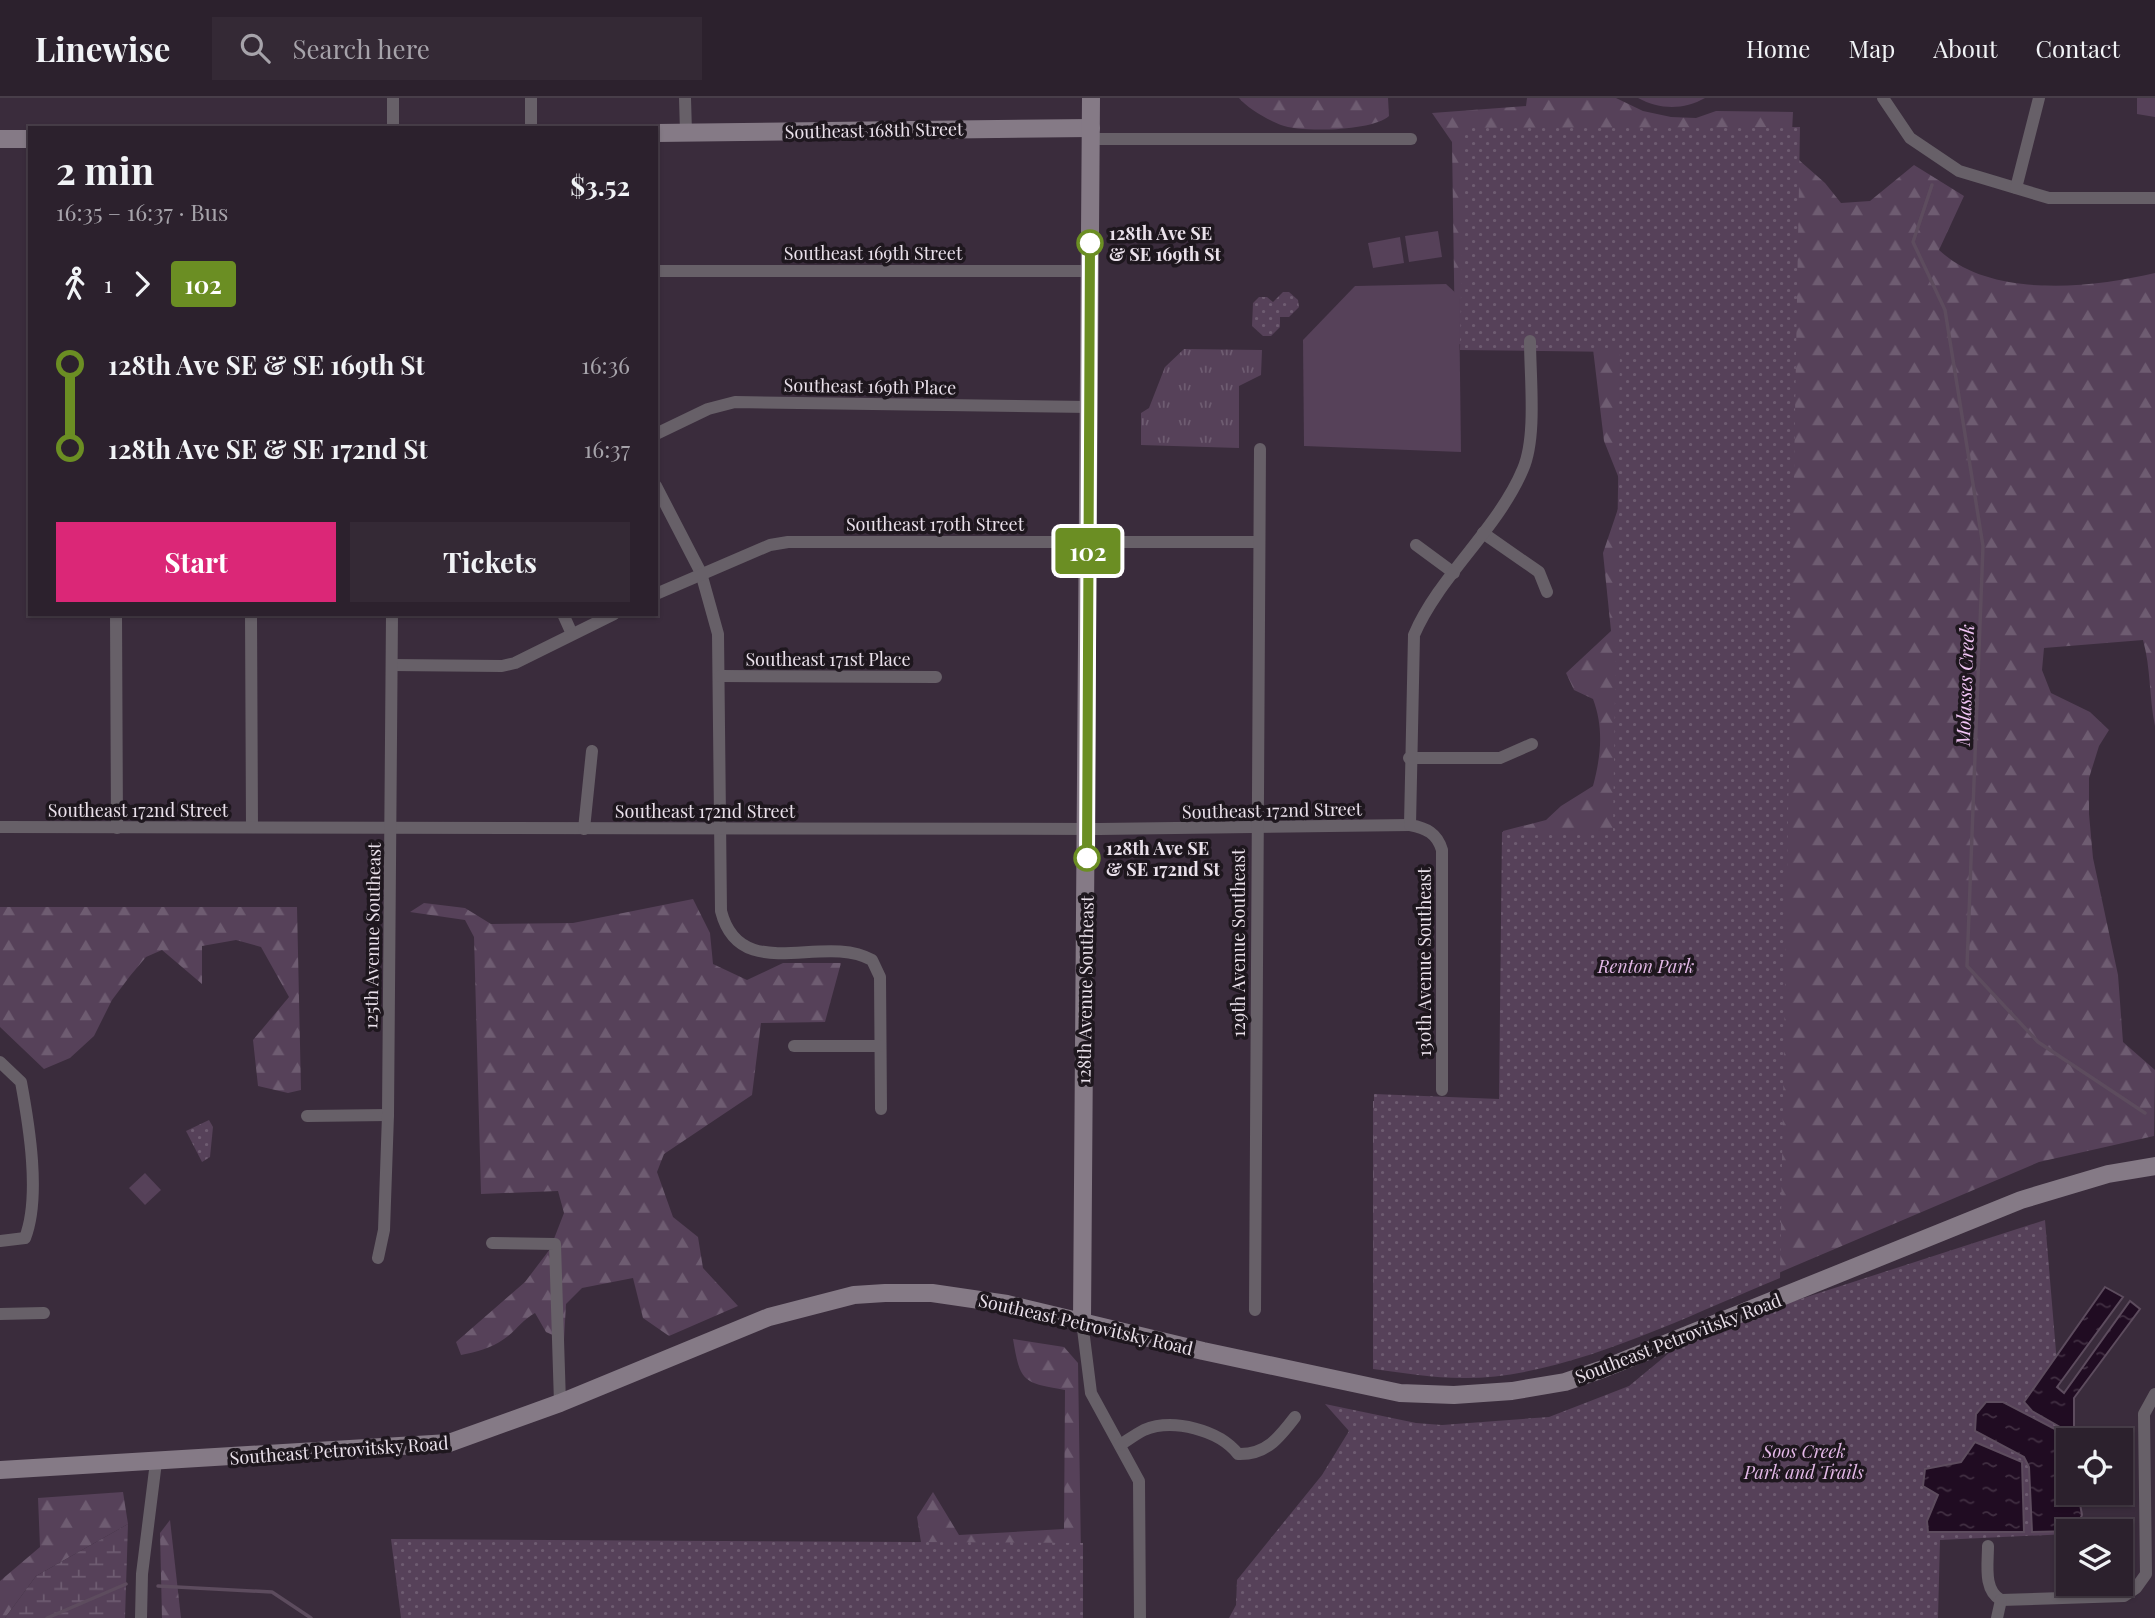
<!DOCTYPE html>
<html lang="en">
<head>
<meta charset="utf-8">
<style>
  :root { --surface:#2c212d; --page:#342935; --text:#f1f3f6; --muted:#a6a3aa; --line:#483e49; --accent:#db2777 }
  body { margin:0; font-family:"Playfair Display",serif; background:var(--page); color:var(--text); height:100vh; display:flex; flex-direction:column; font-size:26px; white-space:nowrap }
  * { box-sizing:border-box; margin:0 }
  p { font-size:23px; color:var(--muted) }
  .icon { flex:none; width:38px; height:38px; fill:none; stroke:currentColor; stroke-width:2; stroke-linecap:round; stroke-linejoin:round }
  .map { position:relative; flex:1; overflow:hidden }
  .drawer { position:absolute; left:28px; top:28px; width:630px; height:490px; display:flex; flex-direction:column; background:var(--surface); border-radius:0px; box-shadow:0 2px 5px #0004,0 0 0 2px var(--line) }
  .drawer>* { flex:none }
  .badge { padding:0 14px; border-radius:5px; font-size:24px; line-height:46px }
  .controls { position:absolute; left:2056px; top:1330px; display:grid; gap:14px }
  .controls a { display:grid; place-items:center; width:77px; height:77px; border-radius:0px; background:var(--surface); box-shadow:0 2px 5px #0004,0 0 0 2px var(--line); font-size:35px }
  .map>.badge { position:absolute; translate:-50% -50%; box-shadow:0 0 0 4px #fff }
  .legs { display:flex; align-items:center; gap:10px; height:77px; padding:0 28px; font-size:23px }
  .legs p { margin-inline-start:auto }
  .summary { display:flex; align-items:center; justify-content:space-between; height:119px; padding:0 28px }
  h1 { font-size:38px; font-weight:700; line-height:52px }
  .action { display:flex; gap:14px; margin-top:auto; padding:14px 28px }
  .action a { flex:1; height:80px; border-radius:0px; background:var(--accent); color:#fff; font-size:28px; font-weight:700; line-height:80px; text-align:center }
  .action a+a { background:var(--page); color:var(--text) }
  ul { padding:0 28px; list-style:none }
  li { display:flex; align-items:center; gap:24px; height:84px; font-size:26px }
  li i { display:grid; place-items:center; width:10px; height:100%; margin:0 9px; background:currentColor }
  li i::after { content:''; width:18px; height:18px; margin:-9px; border:5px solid; border-radius:50%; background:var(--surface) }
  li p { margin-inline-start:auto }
  li:first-child i { background:linear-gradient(#0000 50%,currentColor 0) }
  li:last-child i { background:linear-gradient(currentColor 50%,#0000 0) }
  header { display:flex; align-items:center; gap:42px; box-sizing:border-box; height:98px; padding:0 35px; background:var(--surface); border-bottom:2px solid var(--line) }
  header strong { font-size:33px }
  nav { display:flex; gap:38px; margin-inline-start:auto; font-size:24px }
  .search { width:490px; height:63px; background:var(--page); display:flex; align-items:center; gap:18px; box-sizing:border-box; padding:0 24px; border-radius:0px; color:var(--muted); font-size:26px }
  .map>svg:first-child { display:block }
  .grass { fill:url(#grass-tufts) }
  .forest { fill:url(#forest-firs) }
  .wetland { fill:url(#wetland-marsh) }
  .park { fill:url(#park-dots) }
  .garden { fill:#564159 }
  .water { fill:url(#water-ripples); stroke:#5d4c5e; stroke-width:2 }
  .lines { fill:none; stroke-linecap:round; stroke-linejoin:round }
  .stream { stroke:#5d4c5e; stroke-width:3.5 }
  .street { stroke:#676068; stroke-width:12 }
  .secondary { stroke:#857a86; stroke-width:18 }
  .line-1-casing { stroke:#fff; stroke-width:16 }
  .line-1 { stroke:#6b8e23; stroke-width:10 }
  .stop-1-dot { fill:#fff; stroke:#6b8e23; stroke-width:3.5 }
  .labels { text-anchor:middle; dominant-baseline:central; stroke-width:7; stroke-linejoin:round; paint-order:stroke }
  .street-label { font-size:18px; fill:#eae1eb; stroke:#1e171e }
  .stop-label { font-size:18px; font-weight:bold; fill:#eae1eb; stroke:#1e171e; text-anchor:start }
  .park-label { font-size:18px; font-style:italic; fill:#e4b9e8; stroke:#1e171e }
  .water-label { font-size:19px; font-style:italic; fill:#f1c5f5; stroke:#1e171e }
</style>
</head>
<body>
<header>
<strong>Linewise</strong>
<div class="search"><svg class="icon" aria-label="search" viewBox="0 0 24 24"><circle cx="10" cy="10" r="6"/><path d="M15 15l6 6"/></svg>Search here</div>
<nav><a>Home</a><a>Map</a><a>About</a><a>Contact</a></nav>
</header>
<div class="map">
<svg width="2155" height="1520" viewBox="0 0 2155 1520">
  <defs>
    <pattern id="grass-tufts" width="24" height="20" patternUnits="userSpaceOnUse" patternTransform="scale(1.75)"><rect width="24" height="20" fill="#564159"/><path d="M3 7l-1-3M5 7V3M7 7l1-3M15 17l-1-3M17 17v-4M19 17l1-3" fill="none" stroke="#6e5c71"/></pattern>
    <pattern id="forest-firs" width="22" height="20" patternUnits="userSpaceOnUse" patternTransform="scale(1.75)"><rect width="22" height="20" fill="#564159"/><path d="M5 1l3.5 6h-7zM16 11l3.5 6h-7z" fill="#6e5c71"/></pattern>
    <pattern id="wetland-marsh" width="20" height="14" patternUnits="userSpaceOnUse" patternTransform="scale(1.75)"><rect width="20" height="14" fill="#564159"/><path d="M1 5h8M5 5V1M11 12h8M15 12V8" fill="none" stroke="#6e5c71"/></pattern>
    <pattern id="park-dots" width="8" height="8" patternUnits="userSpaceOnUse" patternTransform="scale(1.75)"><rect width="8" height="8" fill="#564159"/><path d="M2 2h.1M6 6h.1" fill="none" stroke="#6e5c71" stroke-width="1.8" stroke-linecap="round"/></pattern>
    <pattern id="water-ripples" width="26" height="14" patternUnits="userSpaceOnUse" patternTransform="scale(1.75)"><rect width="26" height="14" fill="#200c22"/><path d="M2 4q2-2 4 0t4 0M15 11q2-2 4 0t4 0" fill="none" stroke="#412f42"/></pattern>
  </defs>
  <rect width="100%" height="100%" fill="#3a2c3c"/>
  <!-- grass -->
  <path class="grass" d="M 1184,251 L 1262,252 L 1261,277 L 1239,288 L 1239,350 L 1141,347 L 1141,315 L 1149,310 L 1165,269 Z"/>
  <!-- forest -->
  <g class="forest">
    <path d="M 1239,0 L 1388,0 L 1389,18 C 1373,33 1301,35 1281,27 C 1268,22 1247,10 1239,0 Z"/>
    <path d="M 1527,0 L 1616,0 L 1643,13 L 1671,19 L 1696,20 L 1716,13 L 1793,14 L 1791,55 L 1825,85 L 1841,105 L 1870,103 L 1914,67 L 1964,98 L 1939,152 C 1991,201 2091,190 2155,175 L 2155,628 C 2149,599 2151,571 2143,542 L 2044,550 L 2042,572 L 2051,595 L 2090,614 L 2109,632 L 2099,648 L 2089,680 L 2089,716 L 2093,760 L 2118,877 L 2123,944 L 2155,972 L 2154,1038 L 2039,1064 L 1729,1196 L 1373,1271 L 1373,1003 L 1503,1002 L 1503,733 L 1546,722 L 1561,708 L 1593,688 C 1601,658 1604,630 1593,601 L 1574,592 L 1566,575 L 1611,533 L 1603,455 L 1624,393 L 1604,343 L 1593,251 L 1455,246 L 1452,44 L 1432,15 L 1526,8 Z"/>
    <path d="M 2137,0 L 2155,0 L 2155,19 L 2137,16 Z"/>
    <path d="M 693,801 L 710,835 L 713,866 L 747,882 L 783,865 L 841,865 L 825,924 L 761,925 L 752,997 L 664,1056 L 657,1074 L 673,1119 L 698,1139 L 703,1170 L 738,1208 L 669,1238 L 643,1220 L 633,1180 L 582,1190 L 566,1206 L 564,1242 L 546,1234 L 535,1215 C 522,1222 516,1233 504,1241 C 491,1250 477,1254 461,1257 L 456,1244 L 525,1184 L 550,1151 L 564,1115 L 558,1093 L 481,1096 L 474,839 L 465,822 L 410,814 L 424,805 L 465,810 L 491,826 L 573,825 Z"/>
    <path d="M 0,809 L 297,809 L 301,992 L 288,995 L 258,988 L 253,942 L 289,899 L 261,849 L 236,842 L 202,848 L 202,886 L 162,852 L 146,859 L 130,878 L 112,902 L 94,938 L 70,960 L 44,971 L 0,929 Z"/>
    <path d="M 1013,1241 L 1064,1249 L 1078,1265 L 1082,1520 L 933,1520 L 917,1419 L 933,1394 L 959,1437 L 1064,1431 L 1065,1292 C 1023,1285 1020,1284 1013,1241 Z"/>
    <path d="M 123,1394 L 128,1426 L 36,1478 L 5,1520 L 0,1520 L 0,1483 L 40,1449 L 38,1400 Z"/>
    <path d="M 170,1422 L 181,1520 L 162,1520 L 160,1435 Z"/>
  </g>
  <!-- wetland -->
  <path class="wetland" d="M 128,1426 L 125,1520 L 5,1520 L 36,1478 Z"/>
  <!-- park -->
  <g class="park">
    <path d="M 1800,29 L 1780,1180 C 1686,1218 1565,1281 1463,1280 C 1433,1280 1403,1275 1373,1271 L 1374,996 L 1499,1001 L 1502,734 L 1613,735 L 1620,254 L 1460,252 L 1464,30 Z"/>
    <path d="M 1283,194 L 1289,194 L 1298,202 L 1299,209 L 1289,219 L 1280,219 L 1280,229 L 1271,238 L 1263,238 L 1252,228 L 1253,205 L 1259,199 L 1267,199 L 1273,204 Z"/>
    <path d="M 209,1022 L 213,1029 L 210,1059 L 202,1064 L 186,1033 Z"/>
    <path d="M 2045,1122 L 2071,1433 L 2068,1436 L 1940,1442 L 1938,1520 L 1229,1520 L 1236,1507 L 1237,1482 L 1322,1377 L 1349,1333 L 1325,1306 L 1416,1325 L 1442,1327 L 1549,1319 L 1629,1288 L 1692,1236 Z"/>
    <path d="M 391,1441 L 1083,1445 L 1083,1520 L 401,1520 Z"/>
  </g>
  <!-- garden -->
  <g class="garden">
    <path d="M 1638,0 L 1705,0 C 1684,12 1660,12 1638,0 Z"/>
    <path d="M 1438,133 L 1442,159 L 1409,164 L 1405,138 Z"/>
    <path d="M 1400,139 L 1404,165 L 1373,170 L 1368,145 Z"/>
    <path d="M 1446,186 L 1459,198 L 1461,354 L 1304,348 L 1303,242 L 1355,188 Z"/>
    <path d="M 145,1075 L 161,1092 L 145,1107 L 129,1090 Z"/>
  </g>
  <!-- water -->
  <g class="water">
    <path d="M 2105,1189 L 2123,1199 L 2057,1289 L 2064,1295 L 2130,1203 L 2140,1211 L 2074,1300 L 2074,1337 L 2032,1313 L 2024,1304 Z"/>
    <path d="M 1986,1304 L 2003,1304 L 2074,1341 L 2068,1342 L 2068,1395 L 2078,1395 L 2082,1417 L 2075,1433 L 2032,1434 L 2029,1369 L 2024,1359 L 1975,1333 L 1976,1316 Z"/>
    <path d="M 1975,1344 L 2022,1364 L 2024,1434 L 1928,1434 L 1927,1423 L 1938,1397 L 1923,1388 L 1925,1371 L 1961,1364 Z"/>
  </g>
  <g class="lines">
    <!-- stream -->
    <g class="stream">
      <path d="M 1932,87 L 1913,144 L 1945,212 L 1983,448 L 1967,868 L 2038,944 L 2145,1015"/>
      <path d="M 158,1488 L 272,1494 L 311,1520"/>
      <path d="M 47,1520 L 126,1486"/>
    </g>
    <!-- street -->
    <g class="street">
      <path d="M 685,0 L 686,34"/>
      <path d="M 1883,0 L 1910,40 L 1959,73 L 2049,100 L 2155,100"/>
      <path d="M 393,30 L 393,0"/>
      <path d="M 531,30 L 531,0"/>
      <path d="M 1091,41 L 1411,41"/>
      <path d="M 2016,90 L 2039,0"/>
      <path d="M 656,173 L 1090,173"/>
      <path d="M 656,336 L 708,311 L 735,304 L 1089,309"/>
      <path d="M 656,388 L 701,475 L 718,536 L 721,813 C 740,888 823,834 872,862 L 880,879 L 881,1011"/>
      <path d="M 1483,435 L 1539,474 L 1547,494"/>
      <path d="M 1416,447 L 1454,475"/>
      <path d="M 656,496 L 770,447 L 788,444 L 1259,444"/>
      <path d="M 116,516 L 117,730"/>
      <path d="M 251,516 L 252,729"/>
      <path d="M 563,516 L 572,536"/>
      <path d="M 392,567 L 502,568 L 515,565 L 614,516"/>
      <path d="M 720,578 L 936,579"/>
      <path d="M 1409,660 L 1500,660 L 1532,646"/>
      <path d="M 0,729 L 1099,731 L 1410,727"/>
      <path d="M 584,731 L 592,653"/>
      <path d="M 794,948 L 880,948"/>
      <path d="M 0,964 L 21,984 C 29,1027 41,1099 25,1140 L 0,1143"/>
      <path d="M 1442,992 L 1442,752 C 1437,735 1426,730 1410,727 L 1414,537 C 1439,478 1498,431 1523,371 C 1537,339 1530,279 1530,243"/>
      <path d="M 307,1018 L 388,1017"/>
      <path d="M 492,1145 L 555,1146 L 560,1305"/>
      <path d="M 378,1160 L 384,1132 L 388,1017 L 392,516"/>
      <path d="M 1255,1212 L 1260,351"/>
      <path d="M 0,1216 L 44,1215"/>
      <path d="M 1082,1223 L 1091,1295 L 1139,1383 L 1140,1520"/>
      <path d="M 1120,1347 C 1128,1342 1136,1336 1144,1332 C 1173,1320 1219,1332 1238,1356 C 1266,1357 1279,1340 1295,1319"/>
      <path d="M 1988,1448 C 1988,1466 1983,1492 2001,1502"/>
      <path d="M 2001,1502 L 2124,1498 L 2136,1490 L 2146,1476 L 2144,1316 L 2155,1296"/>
      <path d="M 141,1520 L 142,1476 L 156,1364"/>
      <path d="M 1997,1520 L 2001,1502"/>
    </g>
    <!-- secondary -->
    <g class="secondary">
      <path d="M 656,35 L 1091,30"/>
      <path d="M 0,41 L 30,41"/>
      <path d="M 1082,1223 L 1091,0"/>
      <path d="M 0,1372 L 449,1345 L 560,1305 L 769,1219 L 854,1197 L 885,1195 L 932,1195 L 1007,1206 L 1203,1253 L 1400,1295 L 1454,1297 L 1512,1293 L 1565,1284 L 1603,1271 L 2021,1102 L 2108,1076 L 2155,1068"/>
    </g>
  </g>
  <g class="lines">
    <defs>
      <path id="line-1" d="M 1087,760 L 1090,145"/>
    </defs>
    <!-- line-1 casing -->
    <use href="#line-1" class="line-1-casing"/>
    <!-- line-1 -->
    <use href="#line-1" class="line-1"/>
  </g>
  <!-- markers -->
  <g class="stop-1-dot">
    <circle cx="1090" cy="145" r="12"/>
    <circle cx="1087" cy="760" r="12"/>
  </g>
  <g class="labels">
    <!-- street labels -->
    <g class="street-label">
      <text transform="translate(874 32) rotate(-1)">Southeast 168th Street</text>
      <text x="873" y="155">Southeast 169th Street</text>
      <text transform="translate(870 288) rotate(1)">Southeast 169th Place</text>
      <text x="935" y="426">Southeast 170th Street</text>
      <text x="828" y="561">Southeast 171st Place</text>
      <text x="138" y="712">Southeast 172nd Street</text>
      <text transform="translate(1272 712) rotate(-1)">Southeast 172nd Street</text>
      <text x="705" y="713">Southeast 172nd Street</text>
      <text transform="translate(372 838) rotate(-89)">125th Avenue Southeast</text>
      <text transform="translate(1238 845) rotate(-90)">129th Avenue Southeast</text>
      <text transform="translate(1424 864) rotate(-90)">130th Avenue Southeast</text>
      <text transform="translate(1085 892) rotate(-89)">128th Avenue Southeast</text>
      <text transform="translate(1086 1226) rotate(13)">Southeast Petrovitsky Road</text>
      <text transform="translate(1678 1240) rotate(-21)">Southeast Petrovitsky Road</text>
      <text transform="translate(339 1352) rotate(-4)">Southeast Petrovitsky Road</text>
    </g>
    <!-- stop labels -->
    <g class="stop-label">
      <text x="1109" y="135">128th Ave SE<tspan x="1109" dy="21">&amp; SE 169th St</tspan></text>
      <text x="1106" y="750">128th Ave SE<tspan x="1106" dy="21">&amp; SE 172nd St</tspan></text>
    </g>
    <!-- park labels -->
    <g class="park-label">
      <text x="1646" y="868">Renton Park</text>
      <text x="1804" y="1353">Soos Creek<tspan x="1804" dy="21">Park and Trails</tspan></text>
    </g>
    <!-- water labels -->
    <g class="water-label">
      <text transform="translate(1964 587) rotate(-88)">Molasses Creek</text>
    </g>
  </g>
</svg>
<div class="controls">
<a><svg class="icon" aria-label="locate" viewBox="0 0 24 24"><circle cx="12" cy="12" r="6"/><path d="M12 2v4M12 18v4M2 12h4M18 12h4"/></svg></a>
<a><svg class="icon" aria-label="layers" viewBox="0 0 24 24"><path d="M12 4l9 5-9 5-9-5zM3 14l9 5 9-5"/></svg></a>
</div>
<b class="badge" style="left:1088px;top:453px;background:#6b8e23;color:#fff">102</b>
<section class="drawer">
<div class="summary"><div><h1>2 min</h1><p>16:35 – 16:37 · Bus</p></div><b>$3.52</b></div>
<div class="legs"><svg class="icon" aria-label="walk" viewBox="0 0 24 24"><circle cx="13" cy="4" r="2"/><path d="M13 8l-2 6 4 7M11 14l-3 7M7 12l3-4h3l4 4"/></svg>1<svg class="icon" aria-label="forward" viewBox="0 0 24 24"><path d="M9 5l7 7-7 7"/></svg><b class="badge" style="background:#6b8e23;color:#fff">102</b></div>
<ul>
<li><i style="color:#6b8e23"></i><b>128th Ave SE &amp; SE 169th St</b><p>16:36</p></li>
<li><i style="color:#6b8e23"></i><b>128th Ave SE &amp; SE 172nd St</b><p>16:37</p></li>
</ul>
<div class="action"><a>Start</a><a>Tickets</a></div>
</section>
</div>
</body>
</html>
